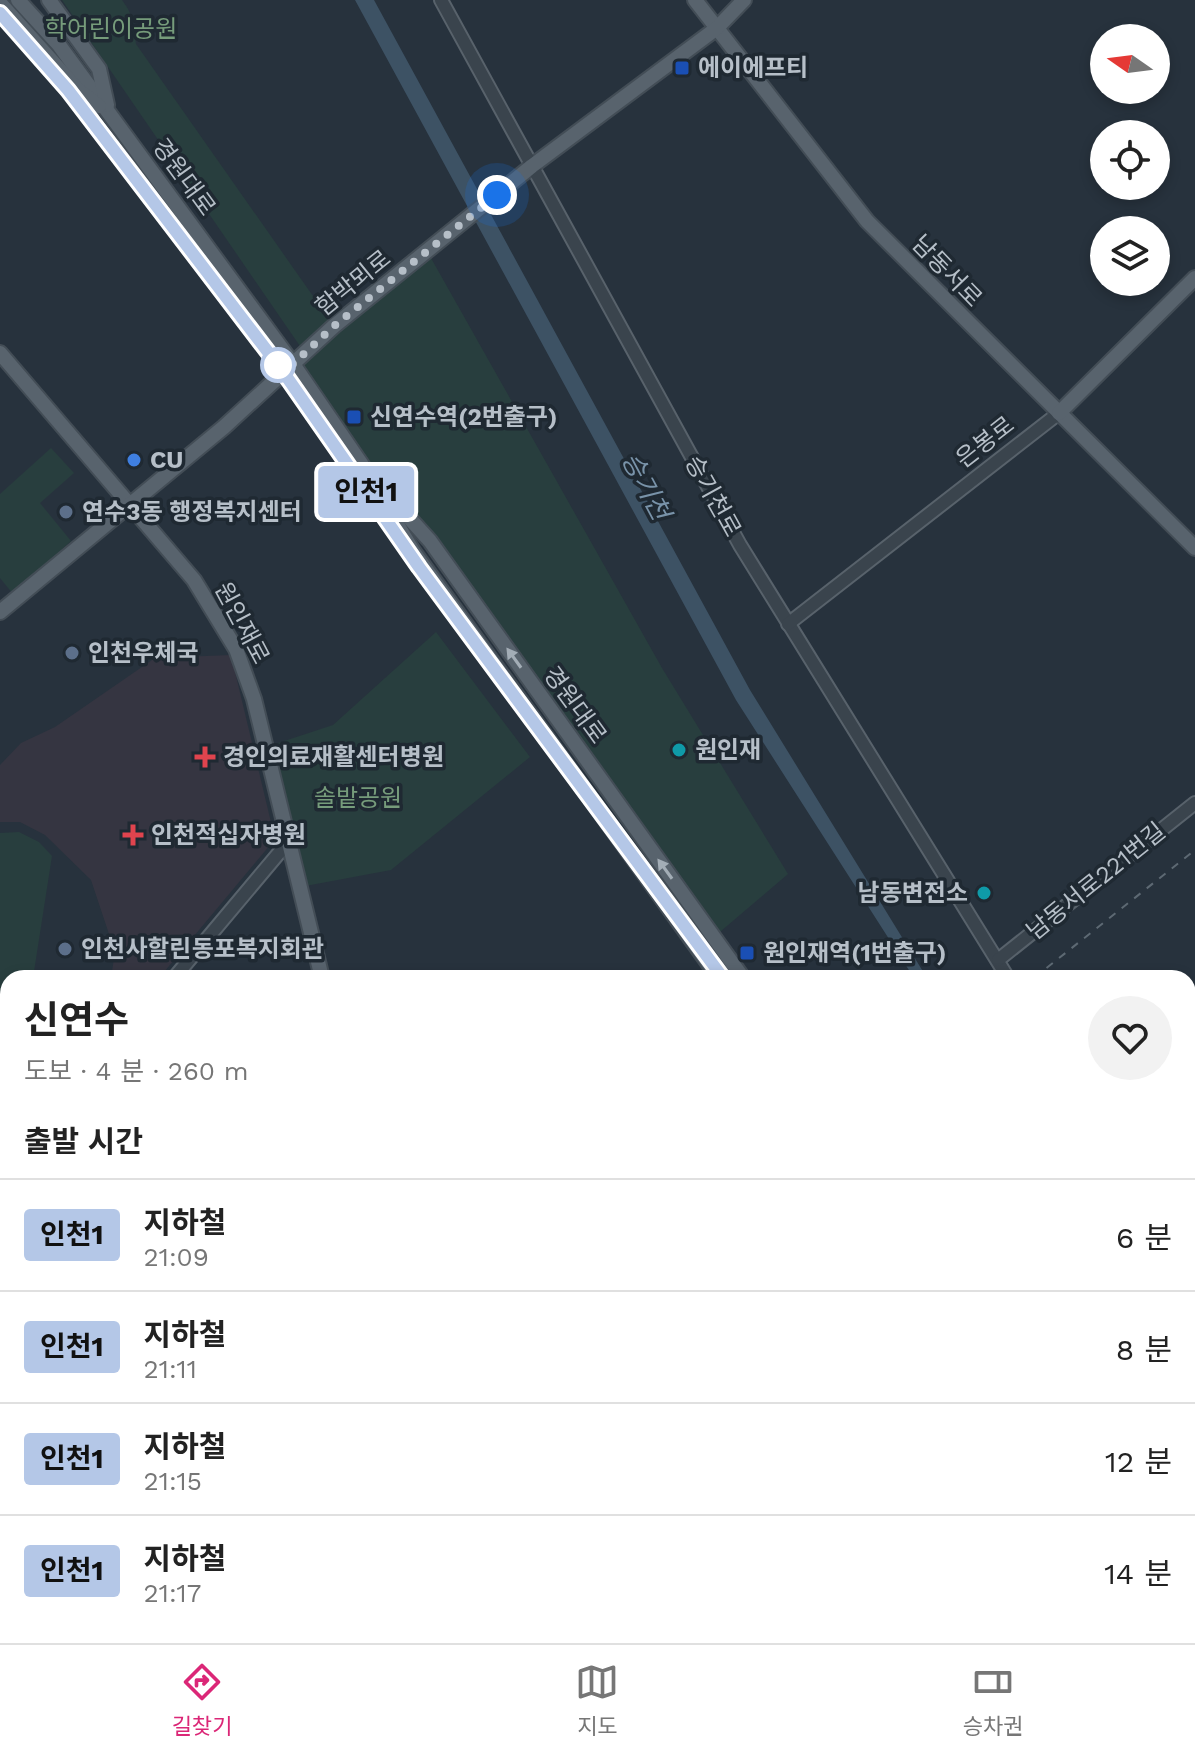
<!DOCTYPE html>
<html lang="ko">
<head>
<meta charset="utf-8">
<style>
  :root { --surface:#fff; --page:#f2f2f2; --text:#222; --muted:#767676; --line:#e0e0e0; --accent:#db2777 }
  body { margin:0; font-family:"Work Sans","Noto Sans KR",sans-serif; background:var(--page); color:var(--text); height:100vh; display:flex; flex-direction:column; font-size:30px; white-space:nowrap }
  * { box-sizing:border-box; margin:0 }
  p { font-size:26px; color:var(--muted) }
  .icon { flex:none; width:44px; height:44px; fill:none; stroke:currentColor; stroke-width:2; stroke-linecap:round; stroke-linejoin:round }
  .map { position:relative; flex:1; overflow:hidden }
  .details { position:absolute; left:0px; top:970px; width:1196px; height:674px; display:flex; flex-direction:column; background:var(--surface); border-radius:24px 24px 0 0; box-shadow:0 4px 12px #0003 }
  .details>* { flex:none }
  .badge { padding:0 16px; border-radius:6px; font-size:28px; line-height:52px }
  .needle { width:52px; rotate:284deg }
  .fabs { position:absolute; left:1090px; top:24px; display:grid; gap:16px }
  .fabs a { display:grid; place-items:center; width:80px; height:80px; border-radius:50%; background:var(--surface); box-shadow:0 4px 12px #0003; font-size:40px }
  .you { position:absolute; width:40px; height:40px; margin:-20px; border:6px solid #fff; border-radius:50%; background:#1a73e8; box-shadow:0 0 0 12px #1a73e833 }
  .map>.badge { position:absolute; translate:-50% -50%; box-shadow:0 0 0 4px #fff }
  h2 { padding:0 24px; font-size:30px; line-height:72px }
  .round { display:grid; place-items:center; flex:none; width:84px; height:84px; border-radius:42px; background:var(--page) }
  .summary { display:flex; align-items:center; justify-content:space-between; height:136px; padding:0 24px }
  h1 { font-size:38px; font-weight:700; line-height:60px }
  ul { padding:0; list-style:none }
  li { display:flex; align-items:center; gap:24px; height:112px; padding:0 24px; border-top:2px solid var(--line) }
  li div { flex:1 }
  li b { display:block; font-size:30px }
  li em { font-style:normal }
  li .badge { min-width:88px; font-weight:700; text-align:center }
  .tabs { display:flex; justify-content:space-around; align-items:center; height:112px; border-top:2px solid var(--line); background:var(--surface); font-size:22px; color:var(--muted) }
  .tabs a { display:grid; justify-items:center; gap:4px }
  .tabs .current { color:var(--accent) }
  .map>svg:first-child { display:block }
  .medical { fill:#353541 }
  .green { fill:#283e3e }
  .water { fill:#3d5264 }
  .lines { fill:none; stroke-linecap:round; stroke-linejoin:round }
  .minor-casing { stroke:#58626b; stroke-width:16 }
  .major-casing { stroke:#434d56; stroke-width:18 }
  .minor { stroke:#3a444d; stroke-width:12 }
  .major { stroke:#58636d; stroke-width:14 }
  .rail { stroke:#5d6973; stroke-width:2; stroke-dasharray:8 8; stroke-linecap:butt }
  .oneway { fill:#a3adb6 }
  .line-casing { stroke:#fff; stroke-width:18 }
  .line { stroke:#b4c7e7; stroke-width:12 }
  .walk { stroke:#b6bfc8; stroke-width:8; stroke-dasharray:0 14.4 }
  .transit-dot { fill:#1a4fb4; stroke:#1f2932; stroke-width:3 }
  .stop-dot { fill:#fff; stroke:#b4c7e7; stroke-width:4 }
  .shop-dot { fill:#3f7fe0; stroke:#1f2932; stroke-width:3 }
  .service-dot { fill:#5c6f8a; stroke:#1f2932; stroke-width:3 }
  .culture-dot { fill:#0f9aa8; stroke:#1f2932; stroke-width:3 }
  .health-dot { fill:#e0444e; stroke:#1f2932; stroke-width:3 }
  .labels { text-anchor:middle; dominant-baseline:central; stroke-width:7; stroke-linejoin:round; paint-order:stroke }
  .park-label { font-size:24px; fill:#769c7b; stroke:#1f2932 }
  .poi-label { font-size:24px; font-weight:bold; fill:#b6bfc8; stroke:#1f2932; text-anchor:start }
  .street-label { font-size:24px; fill:#b6bfc8; stroke:#1f2932 }
  .water-label { font-size:26px; font-style:italic; fill:#7993a9; stroke:#1f2932 }
</style>
</head>
<body>
<div class="map">
<svg width="1195" height="1643" viewBox="0 0 1195 1643">
  <rect width="100%" height="100%" fill="#27323d"/>
  <!-- medical -->
  <path class="medical" d="M 231,655 L 275,839 L 159,978 L 111,978 L 115,952 L 91,880 L 45,835 L 20,822 L 0,822 L 0,765 L 21,743 L 55,727 L 155,658 Z"/>
  <!-- green -->
  <g class="green">
    <path d="M 62,0 L 122,0 C 134,16 134,25 136,44 L 334,326 L 304,352 Z"/>
    <path d="M 427,251 L 662,668 L 788,874 L 714,937 L 430,541 L 362,465 L 293,364 Z"/>
    <path d="M 51,448 L 74,473 L 40,503 L 71,541 L 13,594 L 0,578 L 0,494 Z"/>
    <path d="M 436,632 L 530,757 L 391,870 L 300,887 L 266,747 L 333,725 Z"/>
    <path d="M 19,832 L 39,842 L 52,856 L 33,978 L 8,978 L 8,1163 L 0,1173 L 0,833 Z"/>
    <path d="M 1188,1381 L 1195,1385 L 1195,1582 L 1188,1572 Z"/>
    <path d="M 8,1445 L 8,1636 L 145,1636 L 136,1643 L 0,1643 L 0,1451 Z"/>
    <path d="M 695,1636 L 813,1636 L 819,1643 L 696,1643 Z"/>
  </g>
  <!-- water -->
  <path class="water" d="M 355,0 L 374,0 L 750,690 L 927,978 L 914,978 L 736,700 Z"/>
  <g class="lines">
    <defs>
      <g id="minor">
        <path d="M 441,0 L 740,545 L 1008,978"/>
        <path d="M 788,624 L 1059,413"/>
        <path d="M 998,960 L 1195,803"/>
        <path d="M 174,978 L 289,841"/>
        <path d="M 1188,1100 L 1195,1093"/>
        <path d="M 0,1183 L 8,1174"/>
        <path d="M 1188,1218 L 1195,1224"/>
        <path d="M 0,1451 L 8,1445"/>
        <path d="M 278,1636 L 283,1643"/>
        <path d="M 433,1636 L 438,1643"/>
        <path d="M 256,1643 L 265,1636"/>
      </g>
      <g id="major">
        <path d="M 18,0 L 59,45 L 293,364 L 362,465 L 413,551 L 719,978"/>
        <path d="M 49,0 L 99,69 L 107,105"/>
        <path d="M 695,0 L 867,221 L 1195,548"/>
        <path d="M 0,3 L 77,89 L 99,106"/>
        <path d="M 0,353 L 194,580 L 236,649 L 254,699 L 322,978"/>
        <path d="M 1059,413 L 1195,278"/>
        <path d="M 383,489 L 430,541 L 743,978"/>
        <path d="M 0,612 L 224,427 L 334,326 L 532,166 L 717,28 L 744,0"/>
        <path d="M 1188,1587 L 1195,1597"/>
        <path d="M 1188,1605 L 1195,1615"/>
        <path d="M 1188,1627 L 1195,1636"/>
        <path d="M 695,1636 L 696,1643"/>
        <path d="M 1182,1636 L 1187,1643"/>
      </g>
    </defs>
    <!-- minor casing -->
    <use href="#minor" class="minor-casing"/>
    <!-- major casing -->
    <use href="#major" class="major-casing"/>
    <!-- minor -->
    <use href="#minor" class="minor"/>
    <!-- major -->
    <use href="#major" class="major"/>
    <!-- rail -->
    <g class="rail">
      <path d="M 1034,978 L 1195,850"/>
      <path d="M 194,1643 L 203,1636"/>
    </g>
  </g>
  <!-- one-way arrows -->
  <defs><path id="oneway-solid" d="M-6-.8H1V-3.2L6.5 0L1 3.2V.8H-6Z" transform="scale(2)"/></defs>
  <g class="oneway">
    <use href="#oneway-solid" transform="translate(514 658) rotate(-126)"/>
    <use href="#oneway-solid" transform="translate(665 869) rotate(-126)"/>
  </g>
  <g class="lines">
    <defs>
      <path id="line" d="M 0,13 L 68,90 L 284,373 L 419,567 L 723,978"/>
    </defs>
    <!-- line casing -->
    <use href="#line" class="line-casing"/>
    <!-- line -->
    <use href="#line" class="line"/>
    <!-- walk -->
    <path class="walk" d="M 278,365 L 280,376 L 334,326 L 497,195"/>
  </g>
  <!-- markers -->
  <g class="transit-dot">
    <rect x="674" y="60" width="16" height="16" rx="4"/>
    <rect x="346" y="409" width="16" height="16" rx="4"/>
    <rect x="739" y="945" width="16" height="16" rx="4"/>
  </g>
  <circle class="stop-dot" cx="278" cy="365" r="16"/>
  <circle class="shop-dot" cx="134" cy="460" r="8"/>
  <g class="service-dot">
    <circle cx="66" cy="512" r="8"/>
    <circle cx="72" cy="653" r="8"/>
    <circle cx="65" cy="949" r="8"/>
  </g>
  <g class="culture-dot">
    <circle cx="679" cy="750" r="8"/>
    <circle cx="984" cy="893" r="8"/>
  </g>
  <g class="health-dot">
    <path d="M201 745h8v8h8v8h-8v8h-8v-8h-8v-8h8z"/>
    <path d="M129 823h8v8h8v8h-8v8h-8v-8h-8v-8h8z"/>
  </g>
  <g class="labels">
    <!-- park labels -->
    <g class="park-label">
      <text x="111" y="29">학어린이공원</text>
      <text x="358" y="798">솔밭공원</text>
    </g>
    <!-- poi labels -->
    <g class="poi-label">
      <text x="698" y="68">에이에프티</text>
      <text x="370" y="417">신연수역(2번출구)</text>
      <text x="150" y="460">CU</text>
      <text x="82" y="512">연수3동 행정복지센터</text>
      <text x="88" y="653">인천우체국</text>
      <text x="695" y="750">원인재</text>
      <text x="223" y="757">경인의료재활센터병원</text>
      <text x="151" y="835">인천적십자병원</text>
      <text x="968" y="893" text-anchor="end">남동변전소</text>
      <text x="81" y="949">인천사할린동포복지회관</text>
      <text x="763" y="953">원인재역(1번출구)</text>
    </g>
    <!-- street labels -->
    <g class="street-label">
      <text transform="translate(184 177) rotate(54)">경원대로</text>
      <text transform="translate(947 271) rotate(46)">남동서로</text>
      <text transform="translate(353 283) rotate(-39)">함박뫼로</text>
      <text transform="translate(985 442) rotate(-38)">은봉로</text>
      <text transform="translate(713 496) rotate(61)">승기천로</text>
      <text transform="translate(242 623) rotate(62)">원인재로</text>
      <text transform="translate(575 705) rotate(54)">경원대로</text>
      <text transform="translate(1096 881) rotate(-39)">남동서로221번길</text>
    </g>
    <!-- water labels -->
    <g class="water-label">
      <text transform="translate(646 486) rotate(62)">승기천</text>
    </g>
  </g>
</svg>
<div class="fabs">
<a><svg class="needle" viewBox="-14 -14 28 28"><path d="M0-13l5 13h-10z" fill="#e53935"/><path d="M0 13l5-13h-10z" fill="#767676"/></svg></a>
<a><svg class="icon" aria-label="locate" viewBox="0 0 24 24"><circle cx="12" cy="12" r="6"/><path d="M12 2v4M12 18v4M2 12h4M18 12h4"/></svg></a>
<a><svg class="icon" aria-label="layers" viewBox="0 0 24 24"><path d="M12 4l9 5-9 5-9-5zM3 14l9 5 9-5"/></svg></a>
</div>
<div class="you" style="left:497px;top:195px"></div>
<b class="badge" style="left:366px;top:492px;background:#b4c7e7;color:#111">인천1</b>
<section class="details">
<div class="summary"><div><h1>신연수</h1><p>도보 · 4 분 · 260 m</p></div><a class="round"><svg class="icon" aria-label="heart" viewBox="0 0 24 24"><path d="M12 20l-8-8c-3-5 5-10 8-4 3-6 11-1 8 4z"/></svg></a></div>
<h2>출발 시간</h2>
<ul>
<li><span class="badge" style="background:#b4c7e7;color:#111">인천1</span><div><b>지하철</b><p>21:09</p></div><em>6 분</em></li>
<li><span class="badge" style="background:#b4c7e7;color:#111">인천1</span><div><b>지하철</b><p>21:11</p></div><em>8 분</em></li>
<li><span class="badge" style="background:#b4c7e7;color:#111">인천1</span><div><b>지하철</b><p>21:15</p></div><em>12 분</em></li>
<li><span class="badge" style="background:#b4c7e7;color:#111">인천1</span><div><b>지하철</b><p>21:17</p></div><em>14 분</em></li>
</ul>
</section>
</div>
<nav class="tabs">
<a class="current"><svg class="icon" aria-label="directions" viewBox="0 0 24 24"><path d="M12 3l9 9-9 9-9-9zM9 14v-3h6M13 9l2 2-2 2"/></svg>길찾기</a>
<a><svg class="icon" aria-label="map" viewBox="0 0 24 24"><path d="M3 6l6-2 6 2 6-2v14l-6 2-6-2-6 2zM9 4v14M15 6v14"/></svg>지도</a>
<a><svg class="icon" aria-label="tickets" viewBox="0 0 24 24"><path d="M3 7h18v10H3zM15 7v10"/></svg>승차권</a>
</nav>
</body>
</html>
